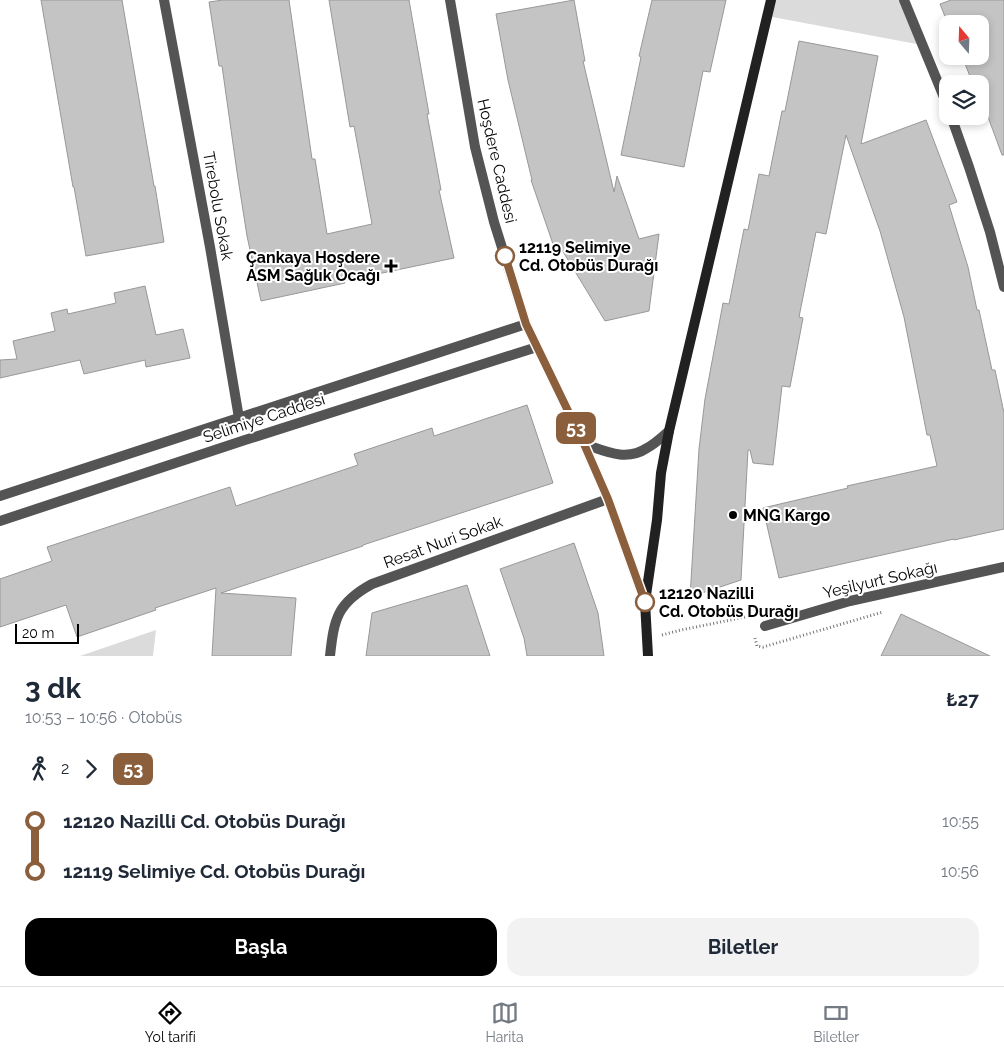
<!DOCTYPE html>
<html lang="tr">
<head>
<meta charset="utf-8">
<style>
  :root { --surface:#fff; --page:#f2f2f3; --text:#1f2937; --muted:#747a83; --line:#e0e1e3; --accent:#000 }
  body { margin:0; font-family:Raleway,sans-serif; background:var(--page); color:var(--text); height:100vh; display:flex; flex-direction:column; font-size:19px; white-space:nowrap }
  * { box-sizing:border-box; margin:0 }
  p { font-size:16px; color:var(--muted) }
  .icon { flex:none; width:28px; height:28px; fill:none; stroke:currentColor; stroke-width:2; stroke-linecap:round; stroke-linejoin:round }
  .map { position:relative; height:656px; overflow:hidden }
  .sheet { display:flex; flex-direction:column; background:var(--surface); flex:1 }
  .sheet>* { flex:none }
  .badge { padding:0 10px; border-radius:8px; font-size:18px; line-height:32px }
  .needle { width:32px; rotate:341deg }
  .buttons { position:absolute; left:939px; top:15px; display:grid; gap:10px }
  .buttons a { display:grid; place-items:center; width:50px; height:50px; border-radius:10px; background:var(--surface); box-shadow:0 2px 8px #0003; font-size:25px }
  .scale { position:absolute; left:15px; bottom:12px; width:64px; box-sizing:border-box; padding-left:5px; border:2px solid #000; border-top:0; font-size:14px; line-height:18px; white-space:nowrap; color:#000; -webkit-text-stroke:4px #fff; paint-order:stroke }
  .map>.badge { position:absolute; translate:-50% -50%; box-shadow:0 0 0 2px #fff }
  .legs { display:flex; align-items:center; gap:8px; height:55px; padding:0 25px; font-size:16px }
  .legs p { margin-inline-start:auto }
  .summary { display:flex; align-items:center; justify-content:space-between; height:85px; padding:0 25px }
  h1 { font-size:28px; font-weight:700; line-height:38px }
  .cta { display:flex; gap:10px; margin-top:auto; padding:10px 25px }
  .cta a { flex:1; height:58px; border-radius:15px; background:var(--accent); color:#fff; font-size:20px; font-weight:700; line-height:58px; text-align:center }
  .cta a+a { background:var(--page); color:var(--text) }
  ul { padding:0 25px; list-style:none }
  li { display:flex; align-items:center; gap:18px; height:50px; font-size:19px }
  li i { display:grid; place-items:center; width:8px; height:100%; margin:0 6px; background:currentColor }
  li i::after { content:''; width:12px; height:12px; margin:-6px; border:4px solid; border-radius:50%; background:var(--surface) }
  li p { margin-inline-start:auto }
  li:first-child i { background:linear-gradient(#0000 50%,currentColor 0) }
  li:last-child i { background:linear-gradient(currentColor 50%,#0000 0) }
  .menu { display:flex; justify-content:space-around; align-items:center; height:70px; border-top:1px solid var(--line); background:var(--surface); font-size:14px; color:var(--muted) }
  .menu a { display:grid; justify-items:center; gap:2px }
  .menu .selected { color:var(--accent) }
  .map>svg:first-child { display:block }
  .green { fill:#dbdbdb }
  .building { fill:#c4c4c4; stroke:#989898 }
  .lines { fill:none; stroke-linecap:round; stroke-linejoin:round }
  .path { stroke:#767676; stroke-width:3; stroke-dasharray:1 2.5; stroke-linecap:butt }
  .minor { stroke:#545454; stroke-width:10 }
  .secondary { stroke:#212121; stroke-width:10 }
  .line-1-casing { stroke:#fff; stroke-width:11 }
  .line-1 { stroke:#8b5e3c; stroke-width:8 }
  .stop-1-dot { fill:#fff; stroke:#8b5e3c; stroke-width:2.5 }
  .poi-dot { fill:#000; stroke:#fff; stroke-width:2 }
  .labels { text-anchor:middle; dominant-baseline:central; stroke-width:4; stroke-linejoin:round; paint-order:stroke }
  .street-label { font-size:16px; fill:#000; stroke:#fff }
  .stop-label { font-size:16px; font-weight:bold; fill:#000; stroke:#fff; text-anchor:start }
  .poi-label { font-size:16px; font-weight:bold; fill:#000; stroke:#fff; text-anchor:end }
</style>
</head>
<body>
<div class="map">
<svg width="1004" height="656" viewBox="0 0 1004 656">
  <rect width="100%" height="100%" fill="#fff"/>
  <!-- green -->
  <g class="green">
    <path d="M 771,0 L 904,0 L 922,45 L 767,16 Z"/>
    <path d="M 156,630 L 153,656 L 80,656 Z"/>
  </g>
  <!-- building -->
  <g class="building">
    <path d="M 41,0 L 122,0 L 154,186 L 155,186 L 164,242 L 86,256 L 74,187 L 73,187 Z"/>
    <path d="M 223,0 L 289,0 L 312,159 L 315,159 L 327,234 L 372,224 L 354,126 L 350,127 L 329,0 L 409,0 L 429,114 L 427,114 L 441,190 L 439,190 L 454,258 L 344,281 L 345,283 L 261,301 L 247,236 L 237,172 L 222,66 L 219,66 L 209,2 Z"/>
    <path d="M 574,0 L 585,61 L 583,61 L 614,192 L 617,176 L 639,239 L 659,234 L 649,311 L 605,321 L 559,245 L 554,247 L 531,180 L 532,180 L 508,80 L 496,14 Z"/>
    <path d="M 652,0 L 726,0 L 710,72 L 703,71 L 684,167 L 621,155 L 641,57 L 639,56 Z"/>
    <path d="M 951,0 L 1004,0 L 1004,155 L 1002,155 L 980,95 L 980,84 L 973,84 L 962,56 L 980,56 L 980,24 L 948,24 L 940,4 Z"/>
    <path d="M 799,41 L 878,56 L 861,144 L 926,120 L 957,202 L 949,205 L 968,267 L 977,310 L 979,310 L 992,370 L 995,370 L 1004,413 L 1004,529 L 954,540 L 954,539 L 779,578 L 763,508 L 848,488 L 847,486 L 937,466 L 930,435 L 927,435 L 904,317 L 880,231 L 846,135 L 826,234 L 816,232 L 799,317 L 803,318 L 790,387 L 782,386 L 773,465 L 753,463 L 750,450 L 748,450 L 741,580 L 690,597 L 699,449 L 705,399 L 723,303 L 729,304 L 744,229 L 748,230 L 759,174 L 769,176 L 782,111 L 785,111 Z"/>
    <path d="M 145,286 L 156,335 L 183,329 L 190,358 L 146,367 L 145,360 L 84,374 L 80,360 L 0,378 L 0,360 L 17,359 L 13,341 L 55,331 L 51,313 L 67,309 L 68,314 L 116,303 L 114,293 Z"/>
    <path d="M 527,405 L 553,483 L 363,545 L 363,546 L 221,593 L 296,598 L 291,656 L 212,656 L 216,588 L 155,608 L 156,610 L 77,637 L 66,605 L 0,627 L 0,579 L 52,561 L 47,547 L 230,487 L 236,506 L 358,465 L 354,454 L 432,428 L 434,436 Z"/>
    <path d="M 574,543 L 598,613 L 604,656 L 527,656 L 524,638 L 500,569 Z"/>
    <path d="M 467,585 L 490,656 L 366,656 L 372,613 Z"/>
    <path d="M 901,614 L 990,656 L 881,656 Z"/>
  </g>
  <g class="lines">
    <!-- path -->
    <g class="path">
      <path d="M 662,635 L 681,630 L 750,616 L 751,620"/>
      <path d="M 755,638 L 757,646 L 763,647 L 883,612"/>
    </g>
    <!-- minor -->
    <g class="minor">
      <path d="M 164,0 L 210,247 L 239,418"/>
      <path d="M 450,0 L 475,147 L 494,222 L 526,324 L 584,444 L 608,499 L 645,602"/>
      <path d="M 904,0 L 948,107"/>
      <path d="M 951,116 L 969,167 L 990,232 L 1004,287"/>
      <path d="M 584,444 C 605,451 626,462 647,448 C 655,444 662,437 669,431"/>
      <path d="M 0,496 L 526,324"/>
      <path d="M 0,521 L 245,440 L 537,347"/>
      <path d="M 765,626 L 850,601 L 1004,567"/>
      <path d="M 330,656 C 334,619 337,603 372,584 L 608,499"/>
    </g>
    <!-- secondary -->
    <path class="secondary" d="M 648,656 L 645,602 L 657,520 L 661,473 L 669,431 L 771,0"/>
  </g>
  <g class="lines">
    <defs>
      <path id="line-1" d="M 505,256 L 526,324 L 584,444 L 608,499 L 645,602"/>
    </defs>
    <!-- line-1 casing -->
    <use href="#line-1" class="line-1-casing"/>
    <!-- line-1 -->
    <use href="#line-1" class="line-1"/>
  </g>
  <!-- markers -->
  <g class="stop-1-dot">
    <circle cx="505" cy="256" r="9"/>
    <circle cx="645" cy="602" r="9"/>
  </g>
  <g class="poi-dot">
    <path d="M388.5 258.5h5v5h5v5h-5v5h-5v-5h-5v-5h5z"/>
    <circle cx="733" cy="515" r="5"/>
  </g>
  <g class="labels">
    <!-- street labels -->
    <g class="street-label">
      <text transform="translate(497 161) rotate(77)">Hoşdere Caddesi</text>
      <text transform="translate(218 206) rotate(80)">Tirebolu Sokak</text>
      <text transform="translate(264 418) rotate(-18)">Selimiye Caddesi</text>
      <text transform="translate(443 542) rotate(-20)">Resat Nuri Sokak</text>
      <text transform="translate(880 580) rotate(-13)">Yeşilyurt Sokağı</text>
    </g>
    <!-- stop labels -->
    <g class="stop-label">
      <text x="519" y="247">12119 Selimiye<tspan x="519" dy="18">Cd. Otobüs Durağı</tspan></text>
      <text x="659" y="593">12120 Nazilli<tspan x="659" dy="18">Cd. Otobüs Durağı</tspan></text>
    </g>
    <!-- poi labels -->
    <g class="poi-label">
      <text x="380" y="257">Çankaya Hoşdere<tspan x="380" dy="18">ASM Sağlık Ocağı</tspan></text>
      <text x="743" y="515" text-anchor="start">MNG Kargo</text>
    </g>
  </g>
</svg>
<div class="buttons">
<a><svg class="needle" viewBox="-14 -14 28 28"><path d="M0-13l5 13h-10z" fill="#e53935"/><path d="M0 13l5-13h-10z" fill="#747a83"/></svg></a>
<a><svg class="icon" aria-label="layers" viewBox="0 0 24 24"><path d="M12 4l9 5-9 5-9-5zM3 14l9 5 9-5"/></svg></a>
</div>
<div class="scale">20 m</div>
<b class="badge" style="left:576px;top:428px;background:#8b5e3c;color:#fff">53</b>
</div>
<section class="sheet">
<div class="summary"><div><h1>3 dk</h1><p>10:53 – 10:56 · Otobüs</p></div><b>₺27</b></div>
<div class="legs"><svg class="icon" aria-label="walk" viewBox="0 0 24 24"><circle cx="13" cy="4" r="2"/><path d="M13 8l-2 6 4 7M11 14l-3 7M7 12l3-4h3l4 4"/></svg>2<svg class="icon" aria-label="forward" viewBox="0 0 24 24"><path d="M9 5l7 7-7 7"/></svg><b class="badge" style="background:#8b5e3c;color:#fff">53</b></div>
<ul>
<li><i style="color:#8b5e3c"></i><b>12120 Nazilli Cd. Otobüs Durağı</b><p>10:55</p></li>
<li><i style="color:#8b5e3c"></i><b>12119 Selimiye Cd. Otobüs Durağı</b><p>10:56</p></li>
</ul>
<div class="cta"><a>Başla</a><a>Biletler</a></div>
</section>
<nav class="menu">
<a class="selected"><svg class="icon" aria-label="directions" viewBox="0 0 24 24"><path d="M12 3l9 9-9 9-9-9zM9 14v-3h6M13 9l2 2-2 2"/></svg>Yol tarifi</a>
<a><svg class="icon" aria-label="map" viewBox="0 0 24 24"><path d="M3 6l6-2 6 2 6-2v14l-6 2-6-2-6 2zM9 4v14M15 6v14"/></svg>Harita</a>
<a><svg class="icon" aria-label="tickets" viewBox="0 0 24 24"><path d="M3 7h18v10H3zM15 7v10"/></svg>Biletler</a>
</nav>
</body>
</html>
